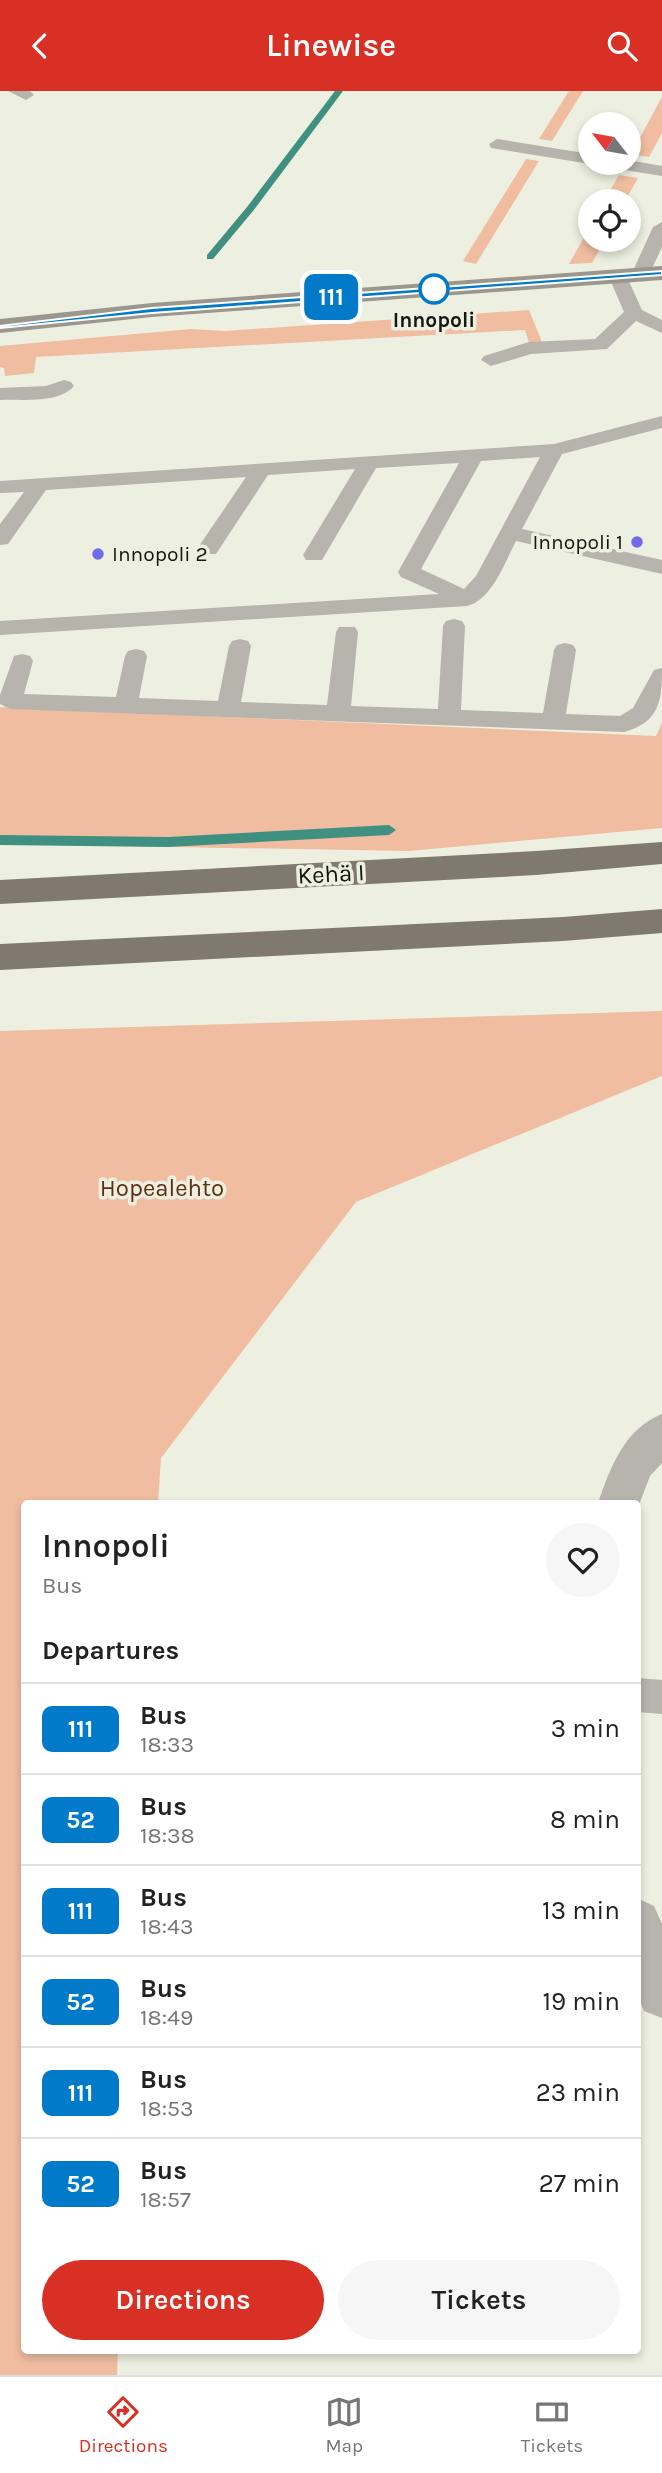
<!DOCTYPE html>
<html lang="en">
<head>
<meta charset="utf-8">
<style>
  :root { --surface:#fff; --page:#f6f6f6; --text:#222; --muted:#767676; --line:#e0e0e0; --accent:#d93025 }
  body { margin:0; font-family:Karla,sans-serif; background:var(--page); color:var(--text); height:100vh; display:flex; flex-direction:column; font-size:26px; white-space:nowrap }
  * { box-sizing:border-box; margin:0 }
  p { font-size:23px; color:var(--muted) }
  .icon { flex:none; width:38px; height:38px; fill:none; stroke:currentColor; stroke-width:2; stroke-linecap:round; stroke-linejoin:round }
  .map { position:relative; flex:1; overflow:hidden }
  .drawer { position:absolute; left:21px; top:1409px; width:620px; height:854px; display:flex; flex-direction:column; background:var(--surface); border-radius:7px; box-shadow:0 4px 10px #0003 }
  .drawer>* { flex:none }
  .badge { padding:0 14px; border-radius:10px; font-size:24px; line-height:46px }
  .needle { width:46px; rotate:301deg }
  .controls { position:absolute; left:578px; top:21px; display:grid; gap:14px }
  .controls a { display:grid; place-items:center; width:63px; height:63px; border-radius:50%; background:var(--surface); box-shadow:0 4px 10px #0003; font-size:35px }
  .map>.badge { position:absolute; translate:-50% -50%; box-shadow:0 0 0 4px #fff }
  h2 { padding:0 21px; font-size:26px; line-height:63px }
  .round { display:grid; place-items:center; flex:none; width:74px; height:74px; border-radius:37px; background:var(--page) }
  .headline { display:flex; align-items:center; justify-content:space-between; height:119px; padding:0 21px }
  h1 { font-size:33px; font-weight:600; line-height:52px }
  .button { display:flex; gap:14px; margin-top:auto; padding:14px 21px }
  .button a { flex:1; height:80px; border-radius:42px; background:var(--accent); color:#fff; font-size:28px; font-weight:600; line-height:80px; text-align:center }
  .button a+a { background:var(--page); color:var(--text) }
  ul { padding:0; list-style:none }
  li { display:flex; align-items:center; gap:21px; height:91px; padding:0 21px; border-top:2px solid var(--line) }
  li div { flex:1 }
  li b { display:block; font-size:26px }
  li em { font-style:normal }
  li .badge { min-width:77px; font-weight:700; text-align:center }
  header { display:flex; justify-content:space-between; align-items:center; height:91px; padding:0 21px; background:var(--accent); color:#fff; font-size:32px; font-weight:600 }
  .menu { display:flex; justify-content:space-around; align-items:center; height:98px; border-top:2px solid var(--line); background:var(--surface); font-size:19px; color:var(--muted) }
  .menu a { display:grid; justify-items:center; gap:4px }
  .menu .selected { color:var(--accent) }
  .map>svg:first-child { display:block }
  .green { fill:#f0bda1 }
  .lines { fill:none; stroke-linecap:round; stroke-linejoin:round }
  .stream { fill:#409082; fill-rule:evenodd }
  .service { fill:#b7b3ad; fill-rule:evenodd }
  .minor { fill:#b7b3ad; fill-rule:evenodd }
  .secondary { fill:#9c978e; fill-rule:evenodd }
  .trunk { fill:#80796d; fill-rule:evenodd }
  .line { fill:#007ac9; stroke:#fff; stroke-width:2 }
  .stop-dot { fill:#fff; stroke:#007ac9; stroke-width:3.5 }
  .poi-dot { fill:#706ce7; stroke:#edf0e0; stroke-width:2.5 }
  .labels { text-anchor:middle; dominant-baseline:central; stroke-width:7; stroke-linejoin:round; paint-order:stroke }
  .far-stop-label { font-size:21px; font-weight:bold; fill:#151611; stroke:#edf0e0 }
  .far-poi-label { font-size:21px; fill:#151611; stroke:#edf0e0; text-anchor:end }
  .street-label { font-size:24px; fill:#151611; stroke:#edf0e0 }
  .park-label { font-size:24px; fill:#5f2f10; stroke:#edf0e0 }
</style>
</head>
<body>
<header><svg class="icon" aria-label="back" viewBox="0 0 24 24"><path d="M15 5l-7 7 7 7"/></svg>Linewise<svg class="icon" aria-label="search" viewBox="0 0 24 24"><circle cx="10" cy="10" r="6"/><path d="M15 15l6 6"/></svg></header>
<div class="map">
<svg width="662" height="2284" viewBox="0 0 662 2284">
  <rect width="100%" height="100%" fill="#edf0e0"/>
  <!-- green -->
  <g class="green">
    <path d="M 569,0 L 583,0 L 552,50 L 539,48 Z"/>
    <path d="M 662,6 L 662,42 L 649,66 L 631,63 Z"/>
    <path d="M 526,68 L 539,70 L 476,173 L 463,170 Z"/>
    <path d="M 619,84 L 638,87 L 625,110 L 604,110 Z"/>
    <path d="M 590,136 L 590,149 L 605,149 L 592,172 L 569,173 Z"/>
    <path d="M 529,219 L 542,251 L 529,252 L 525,239 L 36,266 L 34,282 L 5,285 L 4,277 L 0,276 L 0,255 L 191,238 L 225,240 Z"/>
    <path d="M 0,616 L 656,645 L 662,632 L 662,737 L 409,760 L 0,753 Z"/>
    <path d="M 662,920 L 662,985 L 356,1111 L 161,1367 L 158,1412 L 24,1412 L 24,2259 L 118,2259 L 117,2284 L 0,2284 L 0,940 Z"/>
  </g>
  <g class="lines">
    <!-- stream -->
    <g class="stream">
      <path d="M 335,0 L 343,0 L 253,120 L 213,168 L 207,168 L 207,164 L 247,116 Z"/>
      <path d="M 389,734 L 396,739 L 389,744 L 168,756 L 0,754 L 0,744 L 168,746 Z"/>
    </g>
    <!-- service -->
    <g class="service">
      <path d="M 8,0 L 30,0 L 34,4 L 26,9 Z"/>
      <path d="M 497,48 L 590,63 L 590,72 L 595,72 L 590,73 L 491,57 L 489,53 Z"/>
      <path d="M 628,69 L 662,75 L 662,85 L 612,77 L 603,72 L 628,72 Z"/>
      <path d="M 662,131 L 662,156 L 649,184 L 647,188 L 633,188 L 631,184 L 653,136 Z"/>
      <path d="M 618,180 L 627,186 L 642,219 L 662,229 L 662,242 L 636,230 L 607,258 L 531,263 L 491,275 L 481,269 L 484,265 L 529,251 L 595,248 L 624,221 L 609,186 Z"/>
      <path d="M 64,289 L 71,291 L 74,295 C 59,313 21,308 0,309 L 0,297 L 46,295 Z"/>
      <path d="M 662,325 L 662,337 L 562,363 L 522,438 L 662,469 L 662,483 L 516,450 C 505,471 492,509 467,515 L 0,544 L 0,530 L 439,503 L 401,486 L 398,481 L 459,372 L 376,377 L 325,464 L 322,469 L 306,469 L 303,464 L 355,378 L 268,384 L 216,463 L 200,463 L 197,458 L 246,386 L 46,399 L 8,453 L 0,454 L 0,433 L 24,401 L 0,402 L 0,390 L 554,353 ZM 540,366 L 476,485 L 464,498 L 421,478 L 481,370 Z"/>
      <path d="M 454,528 L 462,530 L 465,535 L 461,619 L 543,622 L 554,559 L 557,554 L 565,552 L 573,554 L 576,559 L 566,623 L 620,625 L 633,617 L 654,579 L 662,577 C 662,609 660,631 624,641 L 10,618 L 0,613 L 0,604 L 14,565 L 22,563 L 30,565 L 33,570 L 24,603 L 116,606 L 125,565 L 128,560 L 136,558 L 144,560 L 147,565 L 139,607 L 218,610 L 229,555 L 232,550 L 240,548 L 248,550 L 251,555 L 241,611 L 327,614 L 336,541 L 339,536 L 355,536 L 358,541 L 351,615 L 438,618 L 443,535 L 446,530 Z"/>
      <path d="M 637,1587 L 662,1589 L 662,1623 L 637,1621 Z"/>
    </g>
    <!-- minor -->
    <g class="minor">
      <path d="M 662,1323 L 662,1372 L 650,1385 L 637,1419 L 637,1412 L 598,1412 C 610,1377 625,1337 662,1323 Z"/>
      <path d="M 637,1807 L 654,1815 L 662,1833 L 662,1927 L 644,1920 L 637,1902 Z"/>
    </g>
    <!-- secondary -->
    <path class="secondary" d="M 662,175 L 662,189 L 152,226 L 0,242 L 0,228 L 152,212 Z"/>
    <!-- trunk -->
    <g class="trunk">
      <path d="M 662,751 L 662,773 L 536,784 L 0,813 L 0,789 L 536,760 Z"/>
      <path d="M 662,818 L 662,842 L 563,850 L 0,879 L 0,853 L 563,826 Z"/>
    </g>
  </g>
  <!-- line -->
  <path class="line" d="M 662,180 L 662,184 L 152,222 L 0,237 L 0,235 L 152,217 Z"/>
  <!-- markers -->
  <circle class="stop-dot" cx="434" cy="198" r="14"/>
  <g class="poi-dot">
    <circle cx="637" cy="451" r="7"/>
    <circle cx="98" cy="463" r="7"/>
  </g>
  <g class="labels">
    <!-- far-stop labels -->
    <g class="far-stop-label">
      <text x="434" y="229">Innopoli</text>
    </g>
    <!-- far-poi labels -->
    <g class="far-poi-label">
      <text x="623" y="451">Innopoli 1</text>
      <text x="112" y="463" text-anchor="start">Innopoli 2</text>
    </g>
    <!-- street labels -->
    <g class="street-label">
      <text transform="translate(331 783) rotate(-3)">Kehä I</text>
    </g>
    <!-- park labels -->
    <g class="park-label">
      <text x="162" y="1097">Hopealehto</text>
    </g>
  </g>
</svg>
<div class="controls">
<a><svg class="needle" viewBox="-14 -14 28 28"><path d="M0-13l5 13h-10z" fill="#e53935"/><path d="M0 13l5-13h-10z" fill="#767676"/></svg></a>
<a><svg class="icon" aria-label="locate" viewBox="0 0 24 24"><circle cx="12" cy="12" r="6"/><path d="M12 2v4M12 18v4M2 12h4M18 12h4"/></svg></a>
</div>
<b class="badge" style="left:331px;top:206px;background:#007ac9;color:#fff">111</b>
<section class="drawer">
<div class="headline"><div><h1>Innopoli</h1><p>Bus</p></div><a class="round"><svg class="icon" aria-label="heart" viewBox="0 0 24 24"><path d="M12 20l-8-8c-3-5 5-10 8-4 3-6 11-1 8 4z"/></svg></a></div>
<h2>Departures</h2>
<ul>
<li><span class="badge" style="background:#007ac9;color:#fff">111</span><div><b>Bus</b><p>18:33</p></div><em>3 min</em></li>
<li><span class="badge" style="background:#007ac9;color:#fff">52</span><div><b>Bus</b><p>18:38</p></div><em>8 min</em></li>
<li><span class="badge" style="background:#007ac9;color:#fff">111</span><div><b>Bus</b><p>18:43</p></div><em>13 min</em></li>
<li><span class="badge" style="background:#007ac9;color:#fff">52</span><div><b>Bus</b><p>18:49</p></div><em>19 min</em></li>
<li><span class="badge" style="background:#007ac9;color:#fff">111</span><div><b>Bus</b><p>18:53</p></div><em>23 min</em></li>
<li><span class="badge" style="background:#007ac9;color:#fff">52</span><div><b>Bus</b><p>18:57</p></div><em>27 min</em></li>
</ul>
<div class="button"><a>Directions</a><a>Tickets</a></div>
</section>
</div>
<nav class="menu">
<a class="selected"><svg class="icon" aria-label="directions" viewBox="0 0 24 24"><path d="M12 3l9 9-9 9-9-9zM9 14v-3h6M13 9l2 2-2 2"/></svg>Directions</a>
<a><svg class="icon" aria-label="map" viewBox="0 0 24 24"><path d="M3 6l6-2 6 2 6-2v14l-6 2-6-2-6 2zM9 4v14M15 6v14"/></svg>Map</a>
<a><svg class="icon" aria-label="tickets" viewBox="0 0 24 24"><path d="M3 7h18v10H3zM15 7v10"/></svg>Tickets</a>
</nav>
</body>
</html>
